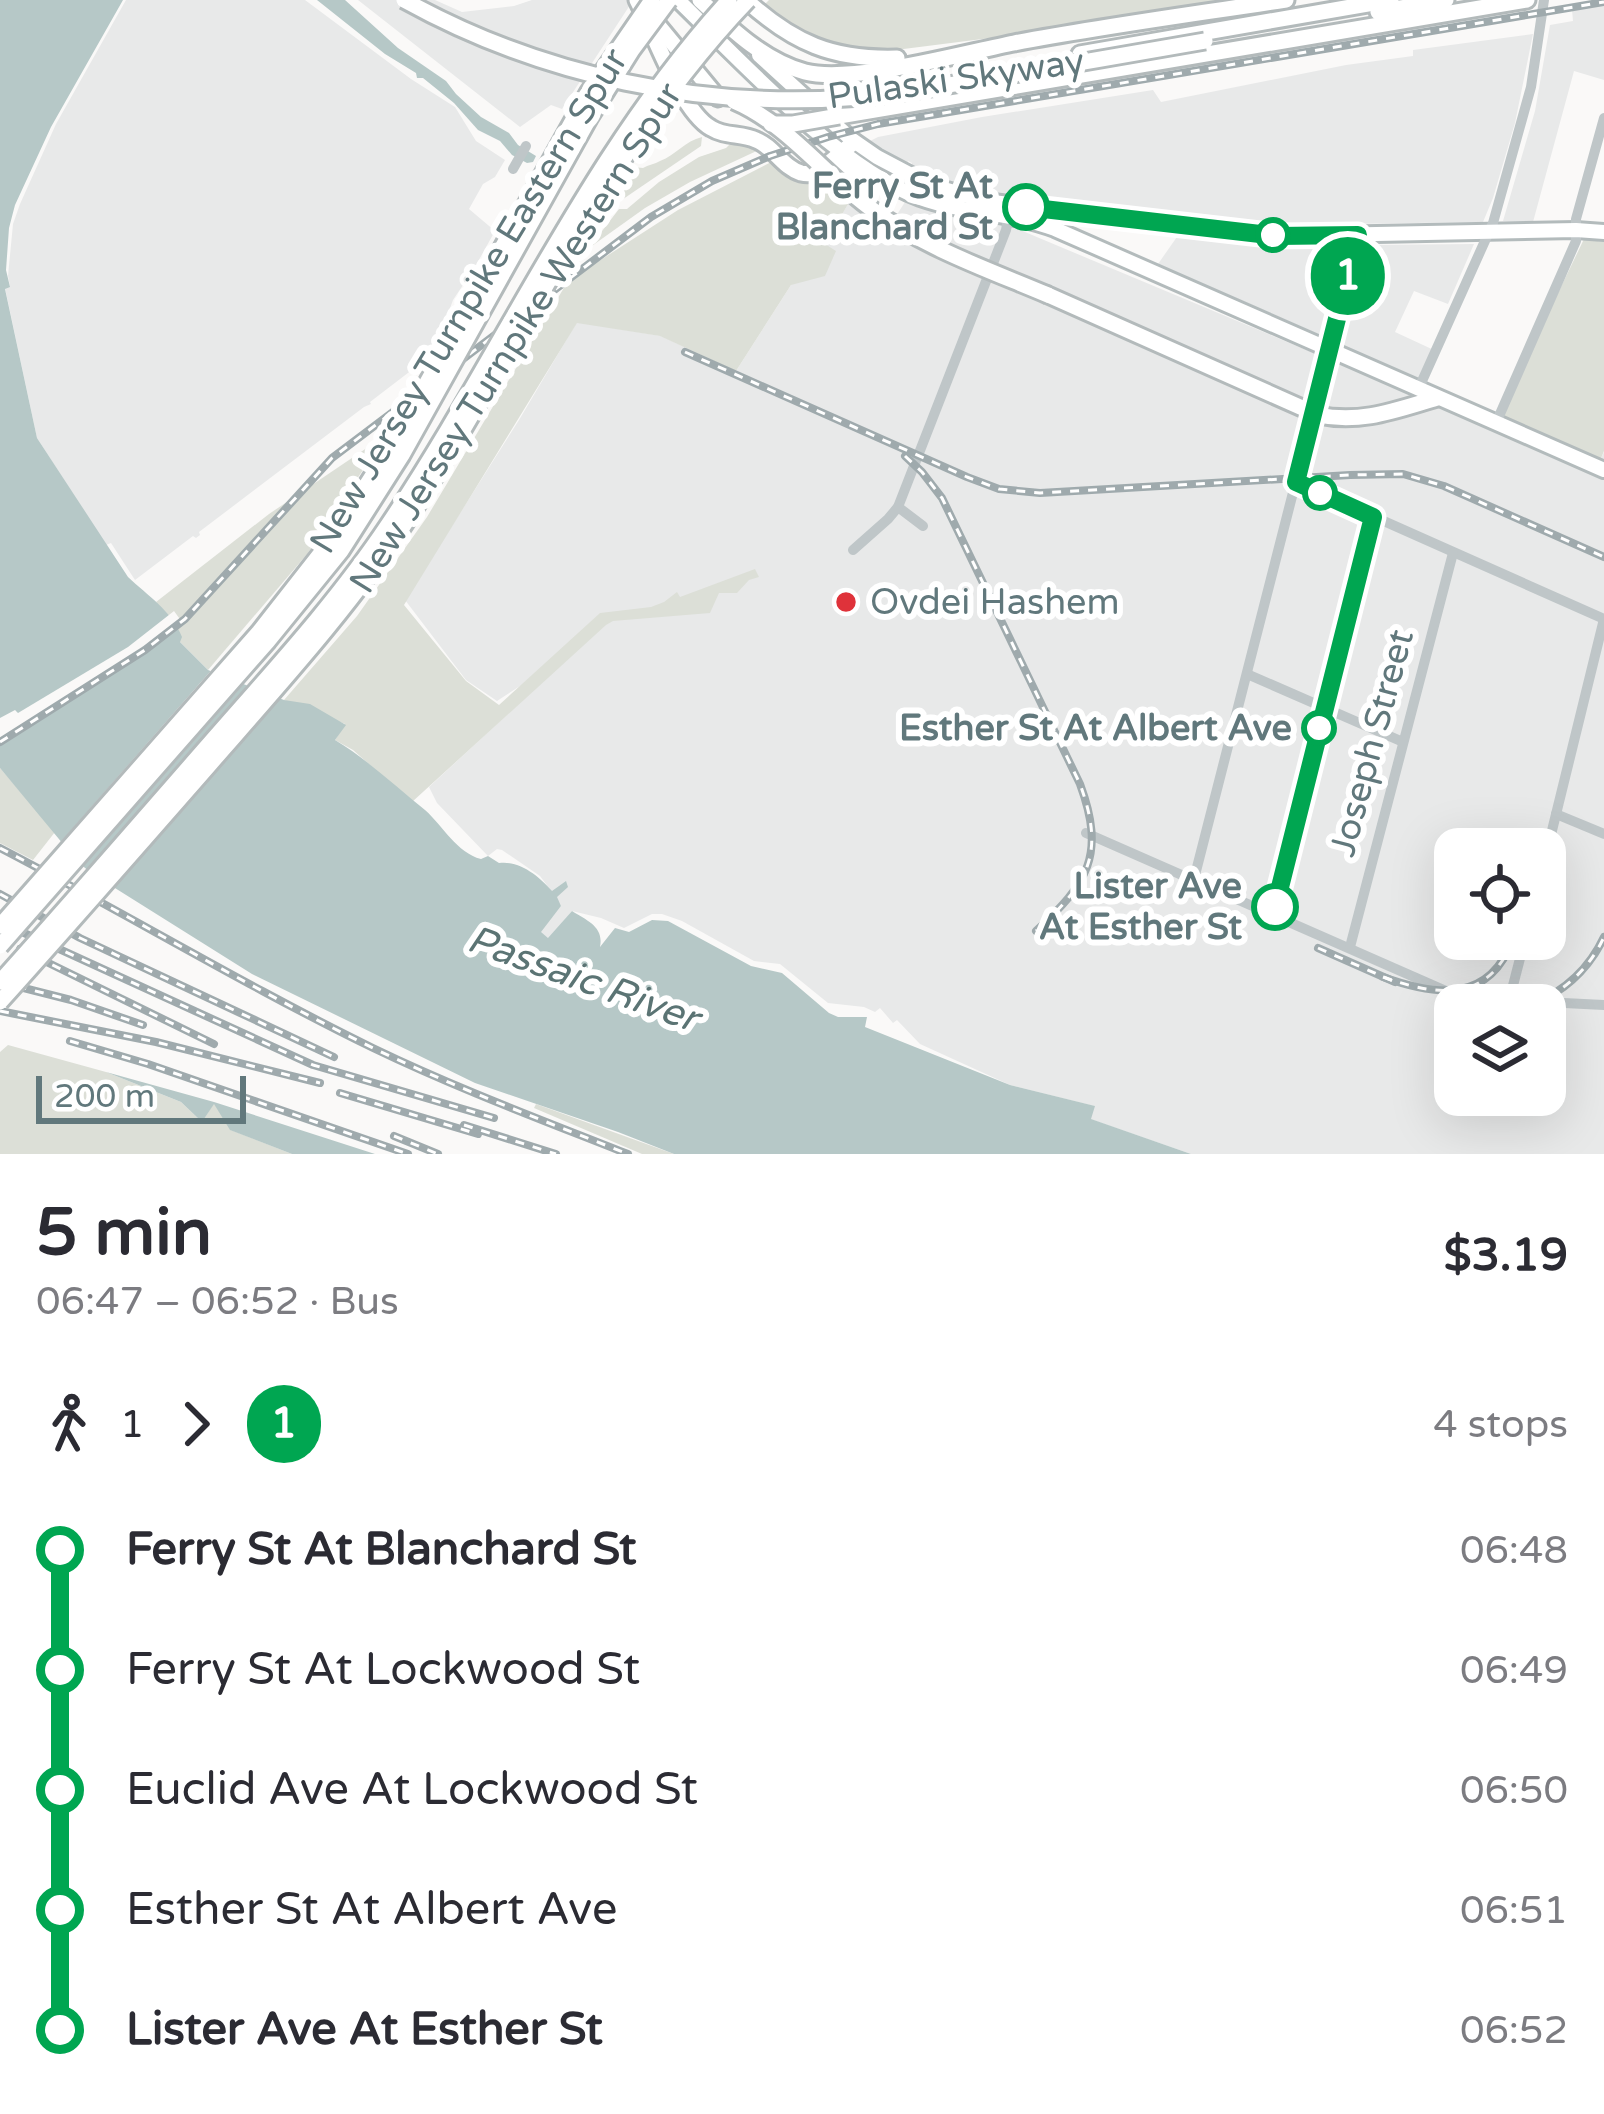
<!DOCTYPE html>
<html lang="en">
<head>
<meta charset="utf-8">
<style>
  :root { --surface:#fff; --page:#f2f2f3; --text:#2b2b33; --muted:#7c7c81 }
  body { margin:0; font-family:"Varela Round",sans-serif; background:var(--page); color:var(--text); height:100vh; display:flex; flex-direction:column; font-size:45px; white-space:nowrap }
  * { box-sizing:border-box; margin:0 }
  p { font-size:39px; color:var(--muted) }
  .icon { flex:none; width:66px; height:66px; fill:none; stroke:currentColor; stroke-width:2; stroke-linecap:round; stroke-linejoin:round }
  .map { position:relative; height:1154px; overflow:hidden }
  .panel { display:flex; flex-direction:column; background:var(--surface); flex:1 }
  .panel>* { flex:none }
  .badge { padding:0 24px; border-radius:39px; font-size:42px; line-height:78px }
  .buttons { position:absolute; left:1434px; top:828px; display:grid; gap:24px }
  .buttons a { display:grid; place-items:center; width:132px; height:132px; border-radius:24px; background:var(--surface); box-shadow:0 12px 48px #0002; font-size:60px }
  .scale { position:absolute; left:36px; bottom:30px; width:210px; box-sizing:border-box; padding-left:12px; border:6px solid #61787c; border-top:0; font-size:33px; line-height:42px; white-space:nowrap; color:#61787c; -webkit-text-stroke:9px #fff; paint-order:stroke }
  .map>.badge { position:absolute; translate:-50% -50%; box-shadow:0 0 0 6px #fff }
  .legs { display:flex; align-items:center; gap:18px; height:132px; padding:0 36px; font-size:39px }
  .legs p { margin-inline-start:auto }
  .summary { display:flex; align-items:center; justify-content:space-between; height:204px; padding:0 36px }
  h1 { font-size:66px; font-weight:800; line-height:90px }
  ul { padding:0 36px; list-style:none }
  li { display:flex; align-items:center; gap:42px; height:120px; font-size:45px }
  li i { display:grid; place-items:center; width:18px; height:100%; margin:0 15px; background:currentColor }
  li i::after { content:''; width:30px; height:30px; margin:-15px; border:9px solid; border-radius:50%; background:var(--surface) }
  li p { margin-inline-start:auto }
  li:first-child i { background:linear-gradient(#0000 50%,currentColor 0) }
  li:last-child i { background:linear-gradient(currentColor 50%,#0000 0) }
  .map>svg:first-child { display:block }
  .built { fill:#e8e9e9; fill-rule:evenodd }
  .green { fill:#dcdfd7 }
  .water { fill:#b6c8c7 }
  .pier { fill:#faf9f8 }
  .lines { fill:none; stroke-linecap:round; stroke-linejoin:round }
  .major-casing { stroke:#b3bbbc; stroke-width:20 }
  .highway-casing { stroke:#b3babb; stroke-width:21 }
  .minor { stroke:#bfc6c8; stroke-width:10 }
  .major { stroke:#fff; stroke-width:14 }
  .highway { stroke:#fff; stroke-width:15 }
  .rail-casing { stroke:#9faaad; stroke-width:8 }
  .rail { stroke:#fff; stroke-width:3; stroke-dasharray:9; stroke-linecap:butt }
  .highway-bridge-casing { stroke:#b3babb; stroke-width:21; stroke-linecap:butt }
  .highway-bridge { stroke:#fff; stroke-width:15 }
  .line-1-casing { stroke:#fff; stroke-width:27 }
  .line-1 { stroke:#00a651; stroke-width:18 }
  .stop-1-dot { fill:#fff; stroke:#00a651; stroke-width:6 }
  .poi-dot { fill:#df323a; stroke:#fff; stroke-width:4.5 }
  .labels { text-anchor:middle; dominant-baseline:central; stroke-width:12; stroke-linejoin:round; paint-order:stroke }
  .street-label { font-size:36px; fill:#61787c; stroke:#fff }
  .stop-label { font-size:36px; font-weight:bold; fill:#61787c; stroke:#fff; text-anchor:end }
  .poi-label { font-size:36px; fill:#61787c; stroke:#fff; text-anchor:start }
  .water-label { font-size:39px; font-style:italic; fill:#5b7474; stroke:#fff }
</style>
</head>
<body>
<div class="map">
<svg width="1604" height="1154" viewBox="0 0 1604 1154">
  <rect width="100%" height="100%" fill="#faf9f8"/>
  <!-- built -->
  <g class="built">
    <path d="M 126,0 L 305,0 L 411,79 L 455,107 L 476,141 L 505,160 L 495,177 L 483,184 L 469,209 L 495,231 L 475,267 L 453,300 L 434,353 L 370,402 L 371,404 L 364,407 L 199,532 L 200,535 L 196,538 L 193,536 L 135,580 L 111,543 L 106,545 L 37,438 L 5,288 L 10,286 L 8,276 L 13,224 L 20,204 L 56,124 Z"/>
    <path d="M 358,0 L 435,0 L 462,12 L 514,6 L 532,0 L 627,0 L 630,5 L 562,109 L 551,105 L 520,127 Z"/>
    <path d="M 1604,5 L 1604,80 L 1574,71 L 1533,222 L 1503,221 L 1535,111 L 1550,25 L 1573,21 L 1572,10 Z"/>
    <path d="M 1533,34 L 1515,123 L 1493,198 L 1483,222 L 1280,225 L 999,195 L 933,177 L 911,168 L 912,163 L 908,161 L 906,166 L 866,143 L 878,137 L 982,117 L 1153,90 L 1161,102 L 1346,65 L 1413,56 L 1413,50 Z"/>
    <path d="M 851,199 L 889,227 L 905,202 L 940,214 L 1013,227 L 1335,362 L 1367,245 L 1474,244 L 1448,304 L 1414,291 L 1395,332 L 1436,351 L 1420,388 L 1597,467 L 1604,452 L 1604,1154 L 1191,1154 L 1090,1119 L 1094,1106 L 1010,1085 L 920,1044 L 897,1020 L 893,1023 L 880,1008 L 875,1012 L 864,1007 L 828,1003 L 780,964 L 754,961 L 682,921 L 662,914 L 652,914 L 624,928 L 601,918 L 572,911 L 549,939 L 540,932 L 561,906 L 556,897 L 567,887 L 552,892 L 540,876 L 502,850 L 497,849 L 488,856 L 437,803 L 429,787 L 536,688 L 520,686 L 497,701 L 466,680 L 405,600 L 519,420 L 577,322 L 661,336 L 736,371 L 791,285 L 824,245 ZM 1455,849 L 1545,849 L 1545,939 L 1455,939 ZM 1455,1005 L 1545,1005 L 1545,1095 L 1455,1095 Z"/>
    <path d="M 1179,234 L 1282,246 L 1348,245 L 1325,337 L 1158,264 Z"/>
  </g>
  <!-- green -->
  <g class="green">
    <path d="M 769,0 L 1250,0 L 1046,31 L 872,53 L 804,37 L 763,6 Z"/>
    <path d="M 702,137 L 701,146 L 607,210 L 633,167 L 643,168 C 648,165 655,164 660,161 C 676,155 685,141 702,137 Z"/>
    <path d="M 733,141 L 763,148 L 690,182 L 645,208 L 589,248 L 619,209 L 627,209 L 659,182 L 699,157 L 726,148 Z"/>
    <path d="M 775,160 C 797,180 808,189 839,188 L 851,199 L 825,244 L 836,251 L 825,276 L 791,285 L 736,371 L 660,336 L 577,323 L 404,605 L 466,681 L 499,705 L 600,613 L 651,607 L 664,602 L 677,592 L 680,597 L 755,569 L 759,577 L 749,580 L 737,593 L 719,593 L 710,613 L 613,621 L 606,625 L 412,802 L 353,750 L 335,740 L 345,724 L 284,700 L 357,616 L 427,517 L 568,281 L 678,210 Z"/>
    <path d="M 1584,239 L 1604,242 L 1604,451 L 1597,468 L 1496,422 Z"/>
    <path d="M 386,435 L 308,553 L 208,670 L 180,642 L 156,602 L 269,514 Z"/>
    <path d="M 0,768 L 55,832 L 33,860 L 0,843 Z"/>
    <path d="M 8,1045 L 106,1072 L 181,1102 L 202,1122 L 214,1103 L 231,1130 L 292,1154 L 0,1154 L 0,1052 Z"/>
    <path d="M 536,1104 L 674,1154 L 642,1154 L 534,1108 Z"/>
  </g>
  <!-- water -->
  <g class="water">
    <path d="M 0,0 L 123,0 L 51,127 L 15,205 L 9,228 L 6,270 L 10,287 L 5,289 L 37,438 L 128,577 C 148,596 171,610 182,637 L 180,642 L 208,670 L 284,700 L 310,704 L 346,725 L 335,740 C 367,759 396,787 425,810 C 443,826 457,853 481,859 L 488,856 L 499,863 C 520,860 540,877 552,891 L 566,881 L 568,887 L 557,897 L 561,906 L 541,932 L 548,938 L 572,911 C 588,921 604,927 600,947 L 615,928 L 629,932 L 652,920 L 668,921 L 751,966 L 782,973 L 829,1013 L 838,1017 L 867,1017 L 865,1027 L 1010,1085 L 1095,1106 L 1091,1119 L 1191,1154 L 674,1154 L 618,1132 L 475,1083 L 252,974 L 91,873 L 78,862 L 0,768 Z"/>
    <path d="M 317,0 L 345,0 L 398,48 L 446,81 L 456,94 L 481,117 L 509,133 L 518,145 L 536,156 L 533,162 L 527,163 L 512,155 L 500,141 L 478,130 L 454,103 L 423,78 L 417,78 L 416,73 L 385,54 Z"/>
    <path d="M 106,1072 L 214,1102 L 375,1154 L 292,1154 L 230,1130 L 214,1104 L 202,1122 L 181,1102 Z"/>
  </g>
  <!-- pier -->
  <g class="pier">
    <path d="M 174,611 L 182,622 L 166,635 L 116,672 L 0,743 L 0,718 L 15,710 L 18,713 L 128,647 Z"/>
    <path d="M 215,666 L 248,679 L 79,871 L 58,845 Z"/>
  </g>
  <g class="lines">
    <defs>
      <g id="major">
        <path d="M 678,0 C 742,62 838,167 920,198 C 965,214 1010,212 1055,229 L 1604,470"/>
        <path d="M 759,55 L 851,139 L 877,157 L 930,185 L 985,201 L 1277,236 L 1576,230 L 1604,232"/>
      </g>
      <g id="highway">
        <path d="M 637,0 C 654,33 681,111 711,128 C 725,137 742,133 756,140 C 774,147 782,167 801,173 C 814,176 825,169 837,167 C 853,165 868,174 882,179"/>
        <path d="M 700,0 C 730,28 764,61 805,72 C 852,84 963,53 1014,43 C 1104,26 1195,14 1286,0"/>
        <path d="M 746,0 C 793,43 833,60 897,58"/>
        <path d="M 1378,12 L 1446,0"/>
        <path d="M 657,24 L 718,98"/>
        <path d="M 1080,54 L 1391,0"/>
        <path d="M 839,116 L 1527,0"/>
        <path d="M 823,168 L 854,142"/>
        <path d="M 1048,295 L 1318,415 C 1361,424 1396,410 1437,398"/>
      </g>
    </defs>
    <!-- major casing -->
    <use href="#major" class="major-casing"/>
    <!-- highway casing -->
    <use href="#highway" class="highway-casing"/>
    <!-- minor -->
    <g class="minor">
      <path d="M 513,169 L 526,146"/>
      <path d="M 1418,390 L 1493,223 L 1531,87 L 1544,0"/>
      <path d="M 1496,423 L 1576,241 L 1576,219 L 1604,118"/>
      <path d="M 1296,482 L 1604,619"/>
      <path d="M 898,507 L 923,526"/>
      <path d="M 853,550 L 888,519 L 898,507 L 1006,230 L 1009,214"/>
      <path d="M 1247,674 L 1403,742"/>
      <path d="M 1556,814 L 1604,834"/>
      <path d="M 1086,833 L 1462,998 L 1604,1005"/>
      <path d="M 1545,859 L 1604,619"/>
      <path d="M 1194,879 L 1359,235"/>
      <path d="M 1274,914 L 1373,517"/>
      <path d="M 1350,947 L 1453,553"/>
      <path d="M 1509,1001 L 1525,939"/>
    </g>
    <!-- major -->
    <use href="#major" class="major"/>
    <!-- highway -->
    <use href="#highway" class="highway"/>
    <defs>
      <g id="rail">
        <path d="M 685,352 L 967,477 L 999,489 L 1040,493 L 1350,475 L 1403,474 L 1444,486 L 1604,557"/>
        <path d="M 905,456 L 922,472 L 942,498 L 1080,784 C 1106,855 1088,883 1036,931"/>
        <path d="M 0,742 L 145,650 L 185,619 L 332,458 L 651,217 L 712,181 L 770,156 L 828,137 L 878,124 L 1604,2"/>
        <path d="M 0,848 C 125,913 246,986 373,1048 C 456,1088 542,1120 628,1154"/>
        <path d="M 0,894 L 80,938 L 334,1057"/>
        <path d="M 0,922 L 313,1065 L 494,1118"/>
        <path d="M 1318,948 L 1395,982"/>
        <path d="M 20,949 L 214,1044"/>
        <path d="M 1383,977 C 1436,996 1489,1004 1513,939"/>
        <path d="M 0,982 L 71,1000 L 143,1025"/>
        <path d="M 1532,1005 C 1565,991 1589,969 1604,937"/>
        <path d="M 0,1011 L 156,1042 L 320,1083"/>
        <path d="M 70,1041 L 148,1064 L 408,1154"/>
        <path d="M 340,1093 L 478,1134"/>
        <path d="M 464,1125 L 556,1154"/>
        <path d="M 394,1136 L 438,1154"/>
      </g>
    </defs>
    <!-- rail casing -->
    <use href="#rail" class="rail-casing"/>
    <!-- rail -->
    <use href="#rail" class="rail"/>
    <defs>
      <g id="highway-bridge">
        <path d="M 404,0 C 543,77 703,110 862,97 C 907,93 952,84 997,77 C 1066,65 1136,53 1205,41"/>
        <path d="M 734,101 C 788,124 825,176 873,210 C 925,248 989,270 1048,295"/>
        <path d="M 771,124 L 793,124 L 839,116"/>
        <path d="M 0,926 L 259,632 L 332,539 L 394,442 L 588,93 L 652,0"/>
        <path d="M 0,946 L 268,641 L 341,551 L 402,455 L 590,117 L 632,50 L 669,0"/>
        <path d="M 0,982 C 71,903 140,823 210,743 C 272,672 336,603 388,525 C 504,352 587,155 729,0"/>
        <path d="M 0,1002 C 71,923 141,843 211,763 C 281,683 352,605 410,516 C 522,344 604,150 748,0"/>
      </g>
    </defs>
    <!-- highway-bridge casing -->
    <use href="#highway-bridge" class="highway-bridge-casing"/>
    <!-- highway-bridge -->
    <use href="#highway-bridge" class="highway-bridge"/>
  </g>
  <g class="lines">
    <defs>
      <path id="line-1" d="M 1026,207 L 1277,236 L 1358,235 L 1296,482 L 1373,517 L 1275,907"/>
    </defs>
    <!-- line-1 casing -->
    <use href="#line-1" class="line-1-casing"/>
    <!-- line-1 -->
    <use href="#line-1" class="line-1"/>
  </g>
  <!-- markers -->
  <g class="stop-1-dot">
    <circle cx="1026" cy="207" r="21"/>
    <circle cx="1273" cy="235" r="15"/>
    <circle cx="1320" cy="493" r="15"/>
    <circle cx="1319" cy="728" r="15"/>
    <circle cx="1275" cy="907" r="21"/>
  </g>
  <circle class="poi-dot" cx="846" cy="602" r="12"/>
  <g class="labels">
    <!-- street labels -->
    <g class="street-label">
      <text transform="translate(956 79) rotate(-8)">Pulaski Skyway</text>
      <text transform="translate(469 301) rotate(-59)">New Jersey Turnpike Eastern Spur</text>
      <text transform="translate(516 338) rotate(-58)">New Jersey Turnpike Western Spur</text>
      <text transform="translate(1372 743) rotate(-75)">Joseph Street</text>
    </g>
    <!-- stop labels -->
    <g class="stop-label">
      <text x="993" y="186">Ferry St At<tspan x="993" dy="41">Blanchard St</tspan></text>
      <text x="1292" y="728">Esther St At Albert Ave</text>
      <text x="1242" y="886">Lister Ave<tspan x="1242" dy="41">At Esther St</tspan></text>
    </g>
    <!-- poi labels -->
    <g class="poi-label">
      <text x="870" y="602">Ovdei Hashem</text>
    </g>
    <!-- water labels -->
    <g class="water-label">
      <text transform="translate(583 979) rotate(20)">Passaic River</text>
    </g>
  </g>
</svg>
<div class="buttons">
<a><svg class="icon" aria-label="locate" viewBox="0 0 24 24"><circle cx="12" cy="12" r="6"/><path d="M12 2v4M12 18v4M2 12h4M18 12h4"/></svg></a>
<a><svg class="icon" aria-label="layers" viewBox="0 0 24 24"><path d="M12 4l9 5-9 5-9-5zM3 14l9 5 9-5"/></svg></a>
</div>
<div class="scale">200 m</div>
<b class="badge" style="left:1348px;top:276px;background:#00a651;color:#fff">1</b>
</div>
<section class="panel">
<div class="summary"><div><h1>5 min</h1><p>06:47 – 06:52 · Bus</p></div><b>$3.19</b></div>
<div class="legs"><svg class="icon" aria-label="walk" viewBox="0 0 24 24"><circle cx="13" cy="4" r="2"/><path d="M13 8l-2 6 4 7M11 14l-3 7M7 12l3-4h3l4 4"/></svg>1<svg class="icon" aria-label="forward" viewBox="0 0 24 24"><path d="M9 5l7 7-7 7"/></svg><b class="badge" style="background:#00a651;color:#fff">1</b><p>4 stops</p></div>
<ul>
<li><i style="color:#00a651"></i><b>Ferry St At Blanchard St</b><p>06:48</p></li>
<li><i style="color:#00a651"></i><span>Ferry St At Lockwood St</span><p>06:49</p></li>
<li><i style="color:#00a651"></i><span>Euclid Ave At Lockwood St</span><p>06:50</p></li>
<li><i style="color:#00a651"></i><span>Esther St At Albert Ave</span><p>06:51</p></li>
<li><i style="color:#00a651"></i><b>Lister Ave At Esther St</b><p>06:52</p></li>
</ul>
</section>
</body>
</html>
